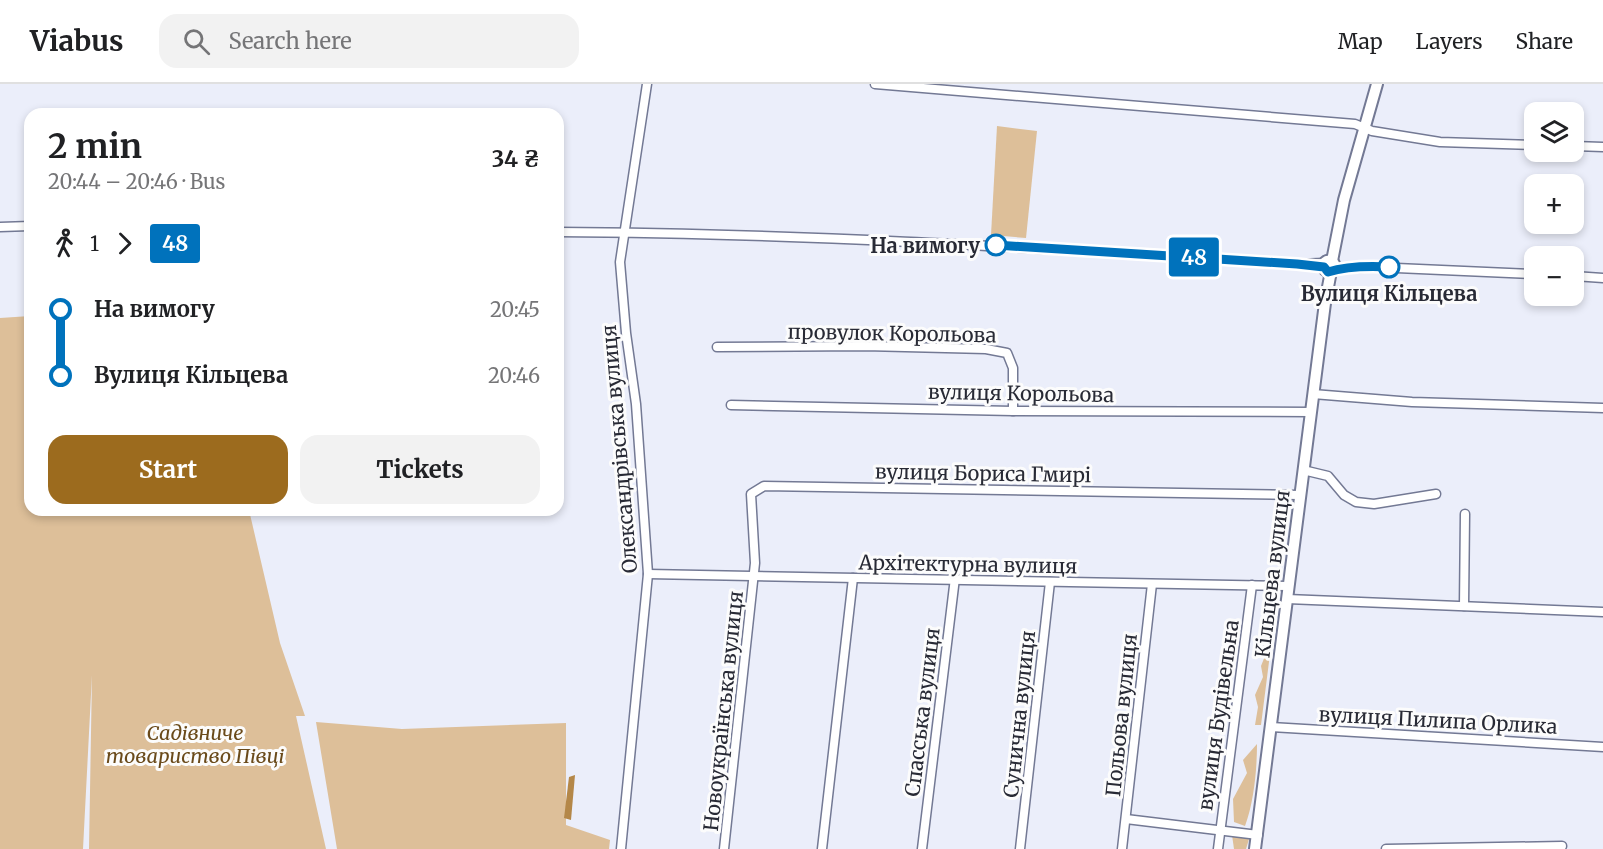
<!DOCTYPE html>
<html lang="en">
<head>
<meta charset="utf-8">
<style>
  :root { --surface:#fff; --page:#f2f2f2; --text:#202124; --muted:#757577; --line:#e0e0e0; --accent:#9c6b1e }
  body { margin:0; font-family:Merriweather,serif; background:var(--page); color:var(--text); height:100vh; display:flex; flex-direction:column; font-size:22px; white-space:nowrap }
  * { box-sizing:border-box; margin:0 }
  p { font-size:20px; color:var(--muted) }
  .icon { flex:none; width:33px; height:33px; fill:none; stroke:currentColor; stroke-width:2; stroke-linecap:round; stroke-linejoin:round }
  .map { position:relative; flex:1; overflow:hidden }
  .sheet { position:absolute; left:24px; top:24px; width:540px; height:408px; display:flex; flex-direction:column; background:var(--surface); border-radius:18px; box-shadow:0 3px 9px #0003 }
  .sheet>* { flex:none }
  .badge { padding:0 12px; border-radius:4px; font-size:21px; line-height:39px }
  .buttons { position:absolute; left:1524px; top:18px; display:grid; gap:12px }
  .buttons a { display:grid; place-items:center; width:60px; height:60px; border-radius:12px; background:var(--surface); box-shadow:0 3px 9px #0003; font-size:30px }
  .map>.badge { position:absolute; translate:-50% -50%; box-shadow:0 0 0 3px #fff }
  .legs { display:flex; align-items:center; gap:9px; height:66px; padding:0 24px; font-size:20px }
  .legs p { margin-inline-start:auto }
  .overview { display:flex; align-items:center; justify-content:space-between; height:102px; padding:0 24px }
  h1 { font-size:33px; font-weight:700; line-height:45px }
  .primary-button { display:flex; gap:12px; margin-top:auto; padding:12px 24px }
  .primary-button a { flex:1; height:69px; border-radius:18px; background:var(--accent); color:#fff; font-size:24px; font-weight:700; line-height:69px; text-align:center }
  .primary-button a+a { background:var(--page); color:var(--text) }
  ul { padding:0 24px; list-style:none }
  li { display:flex; align-items:center; gap:21px; height:66px; font-size:22px }
  li i { display:grid; place-items:center; width:9px; height:100%; margin:0 8px; background:currentColor }
  li i::after { content:''; width:15px; height:15px; margin:-8px; border:4px solid; border-radius:50%; background:var(--surface) }
  li p { margin-inline-start:auto }
  li:first-child i { background:linear-gradient(#0000 50%,currentColor 0) }
  li:last-child i { background:linear-gradient(currentColor 50%,#0000 0) }
  header { display:flex; align-items:center; gap:36px; box-sizing:border-box; height:84px; padding:0 30px; background:var(--surface); border-bottom:2px solid var(--line) }
  header strong { font-size:28px }
  nav { display:flex; gap:33px; margin-inline-start:auto; font-size:21px }
  .search { width:420px; height:54px; background:var(--page); display:flex; align-items:center; gap:15px; box-sizing:border-box; padding:0 21px; border-radius:18px; color:var(--muted); font-size:22px }
  .map>svg:first-child { display:block }
  .green { fill:#ddbf99 }
  .water { fill:#b48748 }
  .lines { fill:none; stroke-linecap:round; stroke-linejoin:round }
  .minor-casing { stroke:#737994; stroke-width:11 }
  .major-casing { stroke:#737994; stroke-width:14 }
  .minor { stroke:#fff; stroke-width:8 }
  .major { stroke:#fff; stroke-width:10 }
  .line-1-casing { stroke:#fff; stroke-width:14 }
  .line-1 { stroke:#0072bc; stroke-width:9 }
  .stop-1-dot { fill:#fff; stroke:#0072bc; stroke-width:3 }
  .labels { text-anchor:middle; dominant-baseline:central; stroke-width:6; stroke-linejoin:round; paint-order:stroke }
  .stop-label { font-size:20px; font-weight:bold; fill:#282a35; stroke:#fcfcfc; text-anchor:end }
  .street-label { font-size:20px; fill:#282a35; stroke:#fcfcfc }
  .park-label { font-size:20px; font-style:italic; fill:#6a4a1a; stroke:#fcfcfc }
</style>
</head>
<body>
<header>
<strong>Viabus</strong>
<div class="search"><svg class="icon" aria-label="search" viewBox="0 0 24 24"><circle cx="10" cy="10" r="6"/><path d="M15 15l6 6"/></svg>Search here</div>
<nav><a>Map</a><a>Layers</a><a>Share</a></nav>
</header>
<div class="map">
<svg width="1603" height="765" viewBox="0 0 1603 765">
  <rect width="100%" height="100%" fill="#ebeefa"/>
  <!-- green -->
  <g class="green">
    <path d="M 997,42 L 1037,47 L 1026,154 L 991,151 Z"/>
    <path d="M 30,232 L 30,426 L 249,426 L 280,559 L 305,632 L 296,632 L 326,765 L 89,765 L 92,591 L 83,765 L 0,765 L 0,234 Z"/>
    <path d="M 1275,510 L 1276,525 L 1273,527 L 1266,525 L 1270,511 Z"/>
    <path d="M 1265,557 L 1271,562 L 1261,641 L 1255,641 L 1258,623 L 1255,611 L 1263,593 L 1261,582 L 1265,572 L 1263,564 Z"/>
    <path d="M 316,638 L 402,645 L 566,639 L 566,741 L 610,756 L 609,765 L 337,765 Z"/>
    <path d="M 1257,660 C 1257,685 1254,718 1245,742 L 1234,738 L 1233,715 L 1247,689 L 1243,676 Z"/>
    <path d="M 1232,751 L 1249,755 L 1246,765 L 1234,765 Z"/>
  </g>
  <!-- water -->
  <path class="water" d="M 575,691 L 571,736 L 564,734 L 569,693 Z"/>
  <g class="lines">
    <defs>
      <g id="minor">
        <path d="M 875,0 L 1355,40 L 1372,47 L 1440,58 L 1534,61"/>
        <path d="M 1574,62 L 1603,63"/>
        <path d="M 0,143 L 30,142"/>
        <path d="M 558,148 C 805,149 1051,165 1297,180 L 1324,179"/>
        <path d="M 1334,185 L 1374,183 L 1534,190"/>
        <path d="M 1574,192 L 1603,194"/>
        <path d="M 717,263 L 865,262 L 986,265 L 1007,269 L 1013,284 L 1013,327"/>
        <path d="M 1313,310 L 1412,318 L 1603,324"/>
        <path d="M 731,321 L 1013,327 L 1311,328"/>
        <path d="M 1303,386 L 1328,392 L 1344,411 L 1356,418 L 1374,420 L 1436,410"/>
        <path d="M 648,490 L 1288,502"/>
        <path d="M 1287,515 L 1603,528"/>
        <path d="M 1464,522 L 1465,430"/>
        <path d="M 1271,643 L 1603,663"/>
        <path d="M 1126,735 L 1258,751"/>
        <path d="M 621,765 L 648,490 L 636,320 L 626,249 L 620,178 L 647,0"/>
        <path d="M 724,765 L 755,479 L 751,410 L 764,402 L 1299,411"/>
        <path d="M 822,765 L 853,494"/>
        <path d="M 922,765 L 955,494"/>
        <path d="M 1020,765 L 1050,498"/>
        <path d="M 1122,765 L 1152,500"/>
        <path d="M 1218,765 L 1252,501"/>
        <path d="M 1386,765 L 1562,762"/>
      </g>
      <g id="major">
        <circle cx="1329" cy="182" r="5.5"/>
        <path d="M 1332,177 L 1344,116 L 1377,0"/>
        <path d="M 1255,765 L 1325,219 L 1331,187"/>
      </g>
    </defs>
    <!-- minor casing -->
    <use href="#minor" class="minor-casing"/>
    <!-- major casing -->
    <use href="#major" class="major-casing"/>
    <!-- minor -->
    <use href="#minor" class="minor"/>
    <!-- major -->
    <use href="#major" class="major"/>
  </g>
  <g class="lines">
    <defs>
      <path id="line-1" d="M 996,161 L 1297,180 L 1324,183 L 1328,188 C 1347,182 1368,182 1389,183"/>
    </defs>
    <!-- line-1 casing -->
    <use href="#line-1" class="line-1-casing"/>
    <!-- line-1 -->
    <use href="#line-1" class="line-1"/>
  </g>
  <!-- markers -->
  <g class="stop-1-dot">
    <circle cx="996" cy="161" r="10"/>
    <circle cx="1389" cy="183" r="10"/>
  </g>
  <g class="labels">
    <!-- stop labels -->
    <g class="stop-label">
      <text x="980" y="161">На вимогу</text>
      <text x="1389" y="209" text-anchor="middle">Вулиця Кільцева</text>
    </g>
    <!-- street labels -->
    <g class="street-label">
      <text transform="translate(892 249) rotate(1)">провулок Корольова</text>
      <text transform="translate(1021 309) rotate(1)">вулиця Корольова</text>
      <text transform="translate(619 365) rotate(-95)">Олександрівська вулиця</text>
      <text transform="translate(983 389) rotate(1)">вулиця Бориса Гмирі</text>
      <text transform="translate(968 480) rotate(1)">Архітектурна вулиця</text>
      <text transform="translate(1272 490) rotate(-83)">Кільцева вулиця</text>
      <text transform="translate(723 627) rotate(-84)">Новоукраїнська вулиця</text>
      <text transform="translate(922 628) rotate(-83)">Спасська вулиця</text>
      <text transform="translate(1019 630) rotate(-84)">Сунична вулиця</text>
      <text transform="translate(1121 631) rotate(-84)">Польова вулиця</text>
      <text transform="translate(1218 631) rotate(-82)">вулиця Будівельна</text>
      <text transform="translate(1438 636) rotate(3)">вулиця Пилипа Орлика</text>
    </g>
    <!-- park labels -->
    <g class="park-label">
      <text x="195" y="648">Садівниче<tspan x="195" dy="23">товариство Півці</tspan></text>
    </g>
  </g>
</svg>
<div class="buttons">
<a><svg class="icon" aria-label="layers" viewBox="0 0 24 24"><path d="M12 4l9 5-9 5-9-5zM3 14l9 5 9-5"/></svg></a>
<a>+</a>
<a>−</a>
</div>
<b class="badge" style="left:1194px;top:173px;background:#0072bc;color:#fff">48</b>
<section class="sheet">
<div class="overview"><div><h1>2 min</h1><p>20:44 – 20:46 · Bus</p></div><b>34 ₴</b></div>
<div class="legs"><svg class="icon" aria-label="walk" viewBox="0 0 24 24"><circle cx="13" cy="4" r="2"/><path d="M13 8l-2 6 4 7M11 14l-3 7M7 12l3-4h3l4 4"/></svg>1<svg class="icon" aria-label="forward" viewBox="0 0 24 24"><path d="M9 5l7 7-7 7"/></svg><b class="badge" style="background:#0072bc;color:#fff">48</b></div>
<ul>
<li><i style="color:#0072bc"></i><b>На вимогу</b><p>20:45</p></li>
<li><i style="color:#0072bc"></i><b>Вулиця Кільцева</b><p>20:46</p></li>
</ul>
<div class="primary-button"><a>Start</a><a>Tickets</a></div>
</section>
</div>
</body>
</html>
